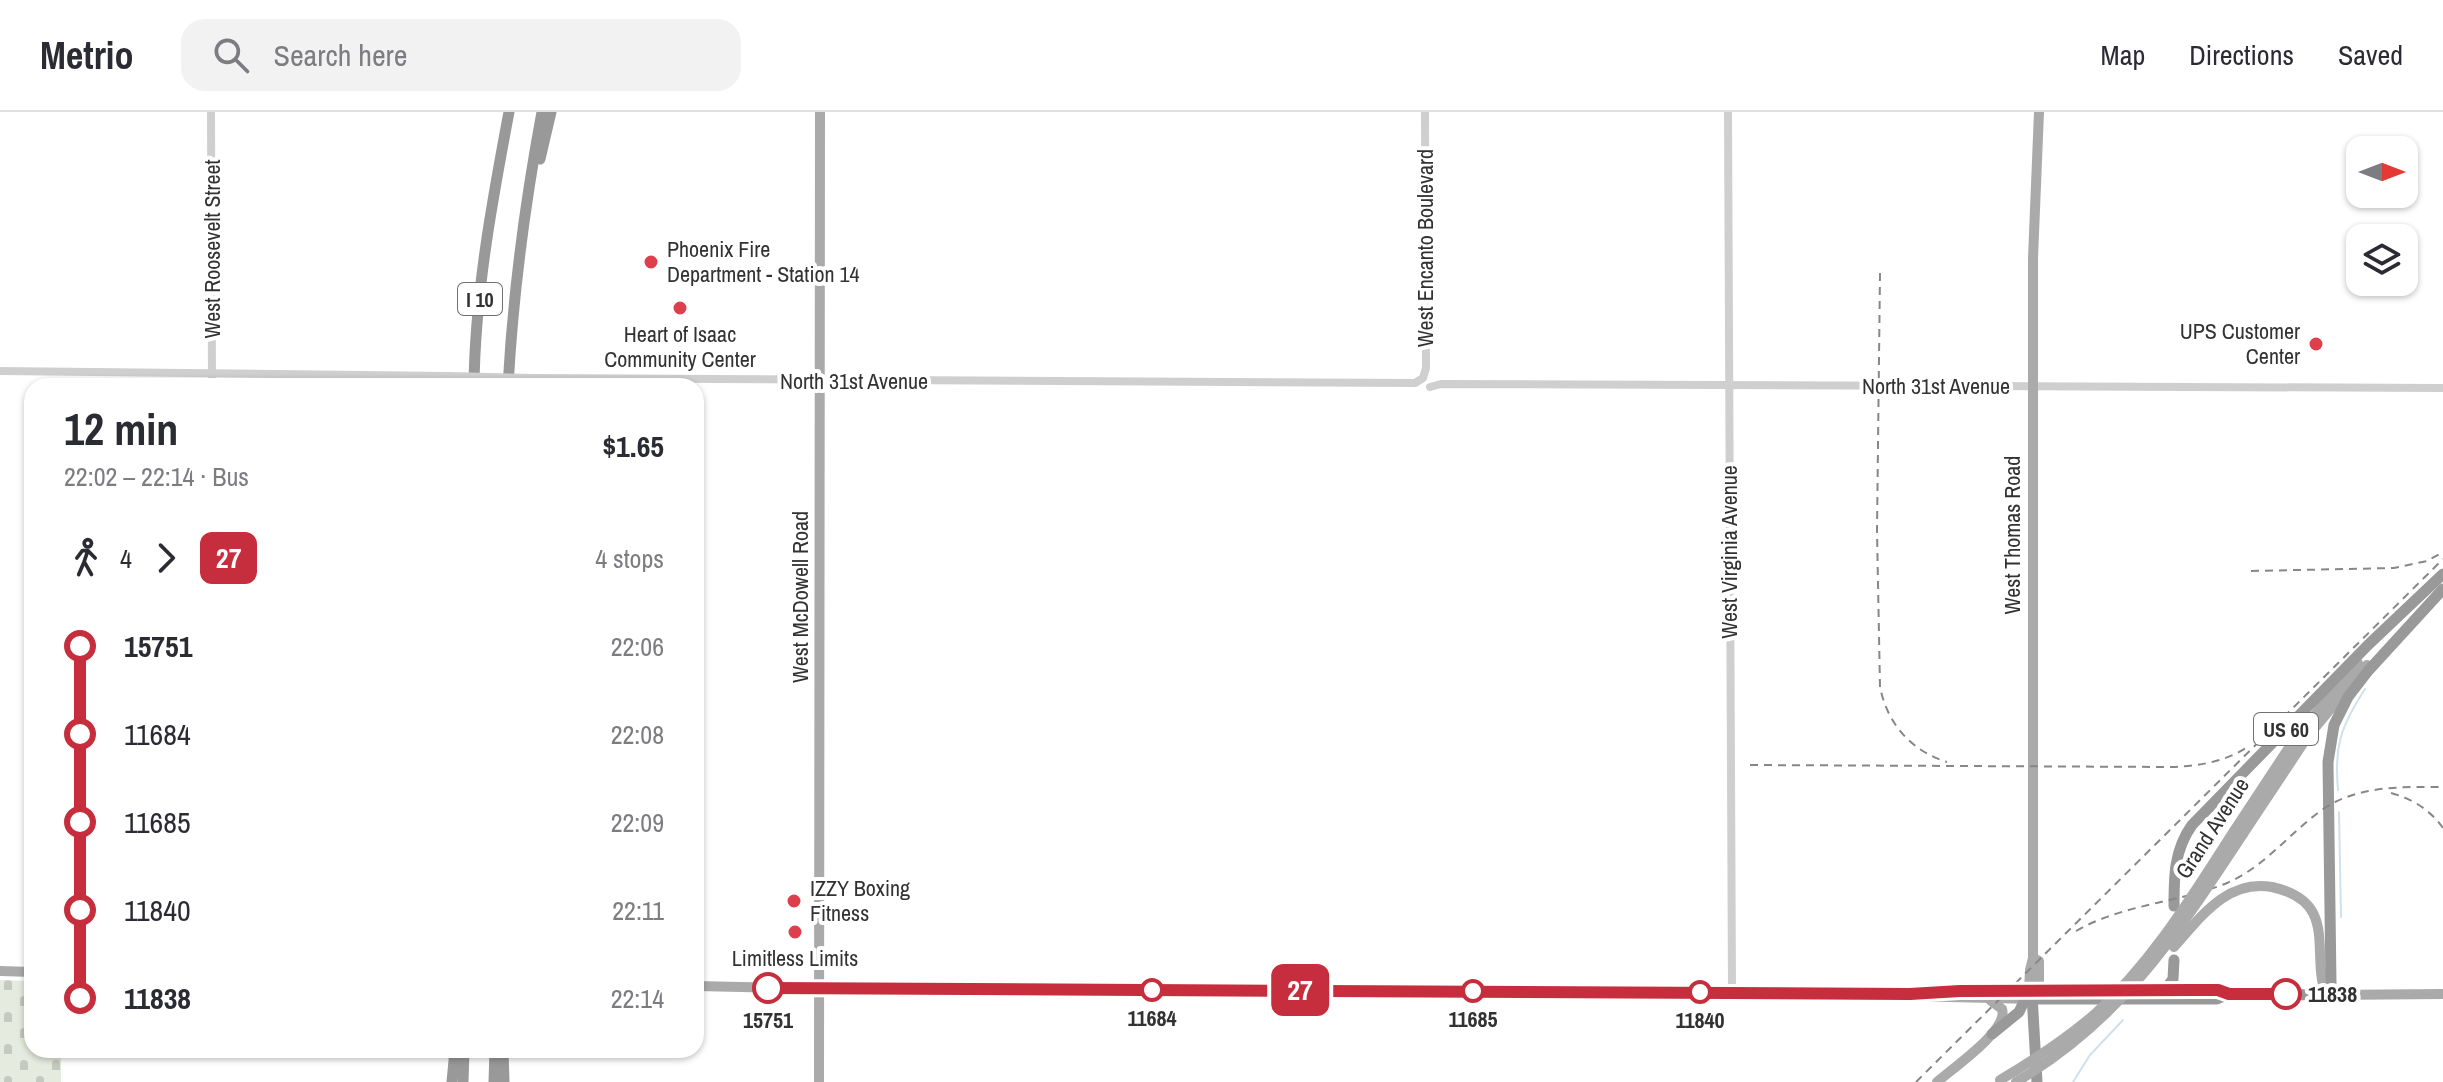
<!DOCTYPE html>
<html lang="en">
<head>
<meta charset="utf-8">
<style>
  :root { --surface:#fff; --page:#f2f2f3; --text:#2b2b33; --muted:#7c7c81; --line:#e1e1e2 }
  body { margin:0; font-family:"Archivo Narrow",sans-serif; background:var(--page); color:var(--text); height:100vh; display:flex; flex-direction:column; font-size:30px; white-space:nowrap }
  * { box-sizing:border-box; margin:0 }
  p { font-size:26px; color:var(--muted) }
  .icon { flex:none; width:44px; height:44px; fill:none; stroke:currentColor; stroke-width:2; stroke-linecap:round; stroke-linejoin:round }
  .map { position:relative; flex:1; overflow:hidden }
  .sheet { position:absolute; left:24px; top:266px; width:680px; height:680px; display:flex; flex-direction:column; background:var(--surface); border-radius:24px; box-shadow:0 2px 6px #0004 }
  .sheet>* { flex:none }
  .badge { padding:0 16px; border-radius:12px; font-size:28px; line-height:52px }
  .needle { width:52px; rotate:90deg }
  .fabs { position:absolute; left:2346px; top:24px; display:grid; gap:16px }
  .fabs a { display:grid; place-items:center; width:72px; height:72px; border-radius:16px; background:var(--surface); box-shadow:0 2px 6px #0004; font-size:40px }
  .map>.badge { position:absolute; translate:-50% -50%; box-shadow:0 0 0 4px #fff }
  .legs { display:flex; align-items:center; gap:12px; height:88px; padding:0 40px; font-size:26px }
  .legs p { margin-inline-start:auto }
  .overview { display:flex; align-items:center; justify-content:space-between; height:136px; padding:0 40px }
  h1 { font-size:44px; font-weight:700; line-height:60px }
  ul { padding:0 40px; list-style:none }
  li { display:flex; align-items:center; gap:28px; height:88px; font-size:30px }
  li i { display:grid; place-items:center; width:12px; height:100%; margin:0 10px; background:currentColor }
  li i::after { content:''; width:20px; height:20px; margin:-10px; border:6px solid; border-radius:50%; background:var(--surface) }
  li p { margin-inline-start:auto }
  li:first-child i { background:linear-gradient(#0000 50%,currentColor 0) }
  li:last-child i { background:linear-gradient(currentColor 50%,#0000 0) }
  header { display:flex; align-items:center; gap:48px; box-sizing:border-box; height:112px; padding:0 40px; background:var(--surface); border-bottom:2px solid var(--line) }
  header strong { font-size:38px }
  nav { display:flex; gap:44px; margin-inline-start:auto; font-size:28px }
  .search { width:560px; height:72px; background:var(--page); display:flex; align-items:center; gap:20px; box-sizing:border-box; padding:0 28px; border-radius:24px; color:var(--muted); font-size:30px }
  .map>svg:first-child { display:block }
  .cemetery { fill:url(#cemetery-stones) }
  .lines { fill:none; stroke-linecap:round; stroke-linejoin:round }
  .stream { stroke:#cfe1ec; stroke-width:2 }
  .minor { stroke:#cfcfcf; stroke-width:8 }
  .major { stroke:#aaa; stroke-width:10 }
  .highway { stroke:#999; stroke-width:11 }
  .rail { stroke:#878787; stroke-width:2; stroke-dasharray:8 6; stroke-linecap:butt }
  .minor-bridge { stroke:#cfcfcf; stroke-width:8 }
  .major-bridge { stroke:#aaa; stroke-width:10 }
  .line-1-casing { stroke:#fff; stroke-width:18 }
  .line-1 { stroke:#c62d3d; stroke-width:12 }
  .poi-dot { fill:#de3f4c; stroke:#fff; stroke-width:3 }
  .stop-1-dot { fill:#fff; stroke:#c62d3d; stroke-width:4 }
  .labels { text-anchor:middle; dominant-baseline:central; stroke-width:8; stroke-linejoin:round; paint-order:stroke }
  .shield { fill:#fff; stroke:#707070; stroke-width:2 }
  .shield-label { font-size:20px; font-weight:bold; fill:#323232 }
  .street-label { font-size:22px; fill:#323232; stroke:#fff }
  .poi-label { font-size:22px; fill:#323232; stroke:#fff; text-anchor:start }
  .stop-label { font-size:22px; font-weight:bold; fill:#323232; stroke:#fff }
</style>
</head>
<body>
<header>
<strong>Metrio</strong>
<div class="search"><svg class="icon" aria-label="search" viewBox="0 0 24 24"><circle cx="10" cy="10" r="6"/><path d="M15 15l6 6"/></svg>Search here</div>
<nav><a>Map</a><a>Directions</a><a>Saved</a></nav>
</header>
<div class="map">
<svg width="2443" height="970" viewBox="0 0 2443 970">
  <defs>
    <pattern id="cemetery-stones" width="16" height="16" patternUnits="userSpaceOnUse" patternTransform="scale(2)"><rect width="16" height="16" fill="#e5ebdf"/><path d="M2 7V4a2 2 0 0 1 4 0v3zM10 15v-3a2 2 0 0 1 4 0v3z" fill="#c5cac0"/></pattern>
  </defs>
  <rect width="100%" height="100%" fill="#fff"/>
  <!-- cemetery -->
  <path class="cemetery" d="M 0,868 L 32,869 L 32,938 L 61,938 L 61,970 L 0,970 Z"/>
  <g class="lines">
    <!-- stream -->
    <g class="stream">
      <path d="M 2338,678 C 2334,634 2341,614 2365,577"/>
      <path d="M 2339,700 L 2341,805"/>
      <path d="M 2073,970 L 2090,943 L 2123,908"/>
    </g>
    <!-- minor -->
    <g class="minor">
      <path d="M 211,0 L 212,274"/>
      <path d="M 1728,0 L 1732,880"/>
      <path d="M 0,259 L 449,264"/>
      <path d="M 533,266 L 1415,271 L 1423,266 L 1426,256 L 1425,0"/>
      <path d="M 1430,275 L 1441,272 L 2443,276"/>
    </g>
    <!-- major -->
    <g class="major">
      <path d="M 2234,719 L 2294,628 L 2358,551"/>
      <path d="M 2243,722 L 2308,624 L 2367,553"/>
      <path d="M 2272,775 C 2340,790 2310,841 2326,883 L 2443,882"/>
      <path d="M 0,859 L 32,860"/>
      <path d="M 696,874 L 832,877 L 1732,880 L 2034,887 L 2039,879 L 2039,849 L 2033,846"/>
      <path d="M 2164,879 L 2218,878 L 2229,882"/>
      <path d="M 1943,880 L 2029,879 L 2030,858 L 2033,846 L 2033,146 L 2039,0"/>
      <path d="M 819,970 L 820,0"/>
      <path d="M 1937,970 C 1953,956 2009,918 2002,897 L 1990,888"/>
    </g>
    <!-- highway -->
    <g class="highway">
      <path d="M 540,47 L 551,0"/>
      <path d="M 474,274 C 475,182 492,90 509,0"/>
      <path d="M 508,274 C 513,182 525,91 542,0"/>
      <path d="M 2174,794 C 2174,765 2174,738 2192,713 L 2368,533 L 2443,462"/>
      <path d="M 2029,879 L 2164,879 L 2173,867 L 2174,848"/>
      <path d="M 2032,883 L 2037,970"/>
      <path d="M 2034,887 L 2217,887 L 2229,882 L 2326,883 L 2331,871 L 2328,650 L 2334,613 L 2348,585 L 2368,559 L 2443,477"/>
      <path d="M 1992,922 L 2019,900 L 2029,879"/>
      <path d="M 503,938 L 504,970"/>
      <path d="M 452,970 L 455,938"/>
      <path d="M 463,970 L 464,938"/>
      <path d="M 494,970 L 495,938"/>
    </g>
    <!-- rail -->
    <g class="rail">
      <path d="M 1880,161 L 1877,419 L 1880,575 C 1887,611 1911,639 1947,650"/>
      <path d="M 2251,459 L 2394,456 L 2427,449 L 2443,440"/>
      <path d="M 1750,653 L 2172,655 C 2198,654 2224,650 2246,636"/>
      <path d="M 2391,681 C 2413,687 2430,698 2443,716"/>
      <path d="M 2076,819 C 2123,792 2178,791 2227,771 C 2264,755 2288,723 2319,700 C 2355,673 2400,675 2443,675"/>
      <path d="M 1916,970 L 2443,447"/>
    </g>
    <!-- minor-bridge -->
    <path class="minor-bridge" d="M 449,264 L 533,266"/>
    <!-- major-bridge -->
    <g class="major-bridge">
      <path d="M 2174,835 C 2201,805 2227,767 2272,775"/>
      <path d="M 2000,968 C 2034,948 2066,927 2096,901 C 2153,849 2192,784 2234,719"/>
      <path d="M 2016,970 C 2122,908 2177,822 2243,722"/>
    </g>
  </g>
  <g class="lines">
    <defs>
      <path id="line-1" d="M 768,876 L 1910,882 L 1960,879 L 2193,878 L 2218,878 L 2229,882 L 2286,882"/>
    </defs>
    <!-- line-1 casing -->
    <use href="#line-1" class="line-1-casing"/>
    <!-- line-1 -->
    <use href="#line-1" class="line-1"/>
  </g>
  <!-- markers -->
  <g class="poi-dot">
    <circle cx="651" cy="150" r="8"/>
    <circle cx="680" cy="196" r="8"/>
    <circle cx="2316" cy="232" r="8"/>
    <circle cx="794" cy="789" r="8"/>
    <circle cx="795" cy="820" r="8"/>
  </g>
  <g class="stop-1-dot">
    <circle cx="768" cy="876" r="14"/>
    <circle cx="1152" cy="878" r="10"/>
    <circle cx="1473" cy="879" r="10"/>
    <circle cx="1700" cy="880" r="10"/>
    <circle cx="2286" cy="882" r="14"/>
  </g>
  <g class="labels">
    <!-- shield labels -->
    <g class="shield">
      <rect x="458" y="171" width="44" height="32" rx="6"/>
      <rect x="2254" y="601" width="64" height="32" rx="6"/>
    </g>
    <g class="shield-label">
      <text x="480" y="187">I 10</text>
      <text x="2286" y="617">US 60</text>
    </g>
    <!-- street labels -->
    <g class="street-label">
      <text transform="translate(1425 136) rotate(-90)">West Encanto Boulevard</text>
      <text transform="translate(212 137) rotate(-90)">West Roosevelt Street</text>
      <text x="854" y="269">North 31st Avenue</text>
      <text x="1936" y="274">North 31st Avenue</text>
      <text transform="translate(2012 423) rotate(-90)">West Thomas Road</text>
      <text transform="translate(1729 440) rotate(-90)">West Virginia Avenue</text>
      <text transform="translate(800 485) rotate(-90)">West McDowell Road</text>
      <text transform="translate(2212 716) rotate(-57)">Grand Avenue</text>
    </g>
    <!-- poi labels -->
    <g class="poi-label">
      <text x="667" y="137">Phoenix Fire<tspan x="667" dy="25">Department - Station 14</tspan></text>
      <text x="2300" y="219" text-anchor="end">UPS Customer<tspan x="2300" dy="25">Center</tspan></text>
      <text x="680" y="222" text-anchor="middle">Heart of Isaac<tspan x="680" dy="25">Community Center</tspan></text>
      <text x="810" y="776">IZZY Boxing<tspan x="810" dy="25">Fitness</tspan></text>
      <text x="795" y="846" text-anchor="middle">Limitless Limits</text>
    </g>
    <!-- stop labels -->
    <g class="stop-label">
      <text x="2308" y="882" text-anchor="start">11838</text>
      <text x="1152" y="906">11684</text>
      <text x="1473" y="907">11685</text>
      <text x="768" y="908">15751</text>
      <text x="1700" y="908">11840</text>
    </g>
  </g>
</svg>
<div class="fabs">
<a><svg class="needle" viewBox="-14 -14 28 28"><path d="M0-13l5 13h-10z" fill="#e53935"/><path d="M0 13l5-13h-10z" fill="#7c7c81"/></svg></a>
<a><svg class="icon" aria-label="layers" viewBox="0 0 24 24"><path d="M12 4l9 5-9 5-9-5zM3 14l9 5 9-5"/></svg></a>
</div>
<b class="badge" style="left:1300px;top:878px;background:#c62d3d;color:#fff">27</b>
<section class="sheet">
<div class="overview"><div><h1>12 min</h1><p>22:02 – 22:14 · Bus</p></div><b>$1.65</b></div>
<div class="legs"><svg class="icon" aria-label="walk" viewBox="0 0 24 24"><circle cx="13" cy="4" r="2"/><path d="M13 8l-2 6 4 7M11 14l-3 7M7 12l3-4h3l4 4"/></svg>4<svg class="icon" aria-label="forward" viewBox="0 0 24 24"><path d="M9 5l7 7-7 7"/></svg><b class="badge" style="background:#c62d3d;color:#fff">27</b><p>4 stops</p></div>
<ul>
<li><i style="color:#c62d3d"></i><b>15751</b><p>22:06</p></li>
<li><i style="color:#c62d3d"></i><span>11684</span><p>22:08</p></li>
<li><i style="color:#c62d3d"></i><span>11685</span><p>22:09</p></li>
<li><i style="color:#c62d3d"></i><span>11840</span><p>22:11</p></li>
<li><i style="color:#c62d3d"></i><b>11838</b><p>22:14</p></li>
</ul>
</section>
</div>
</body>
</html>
